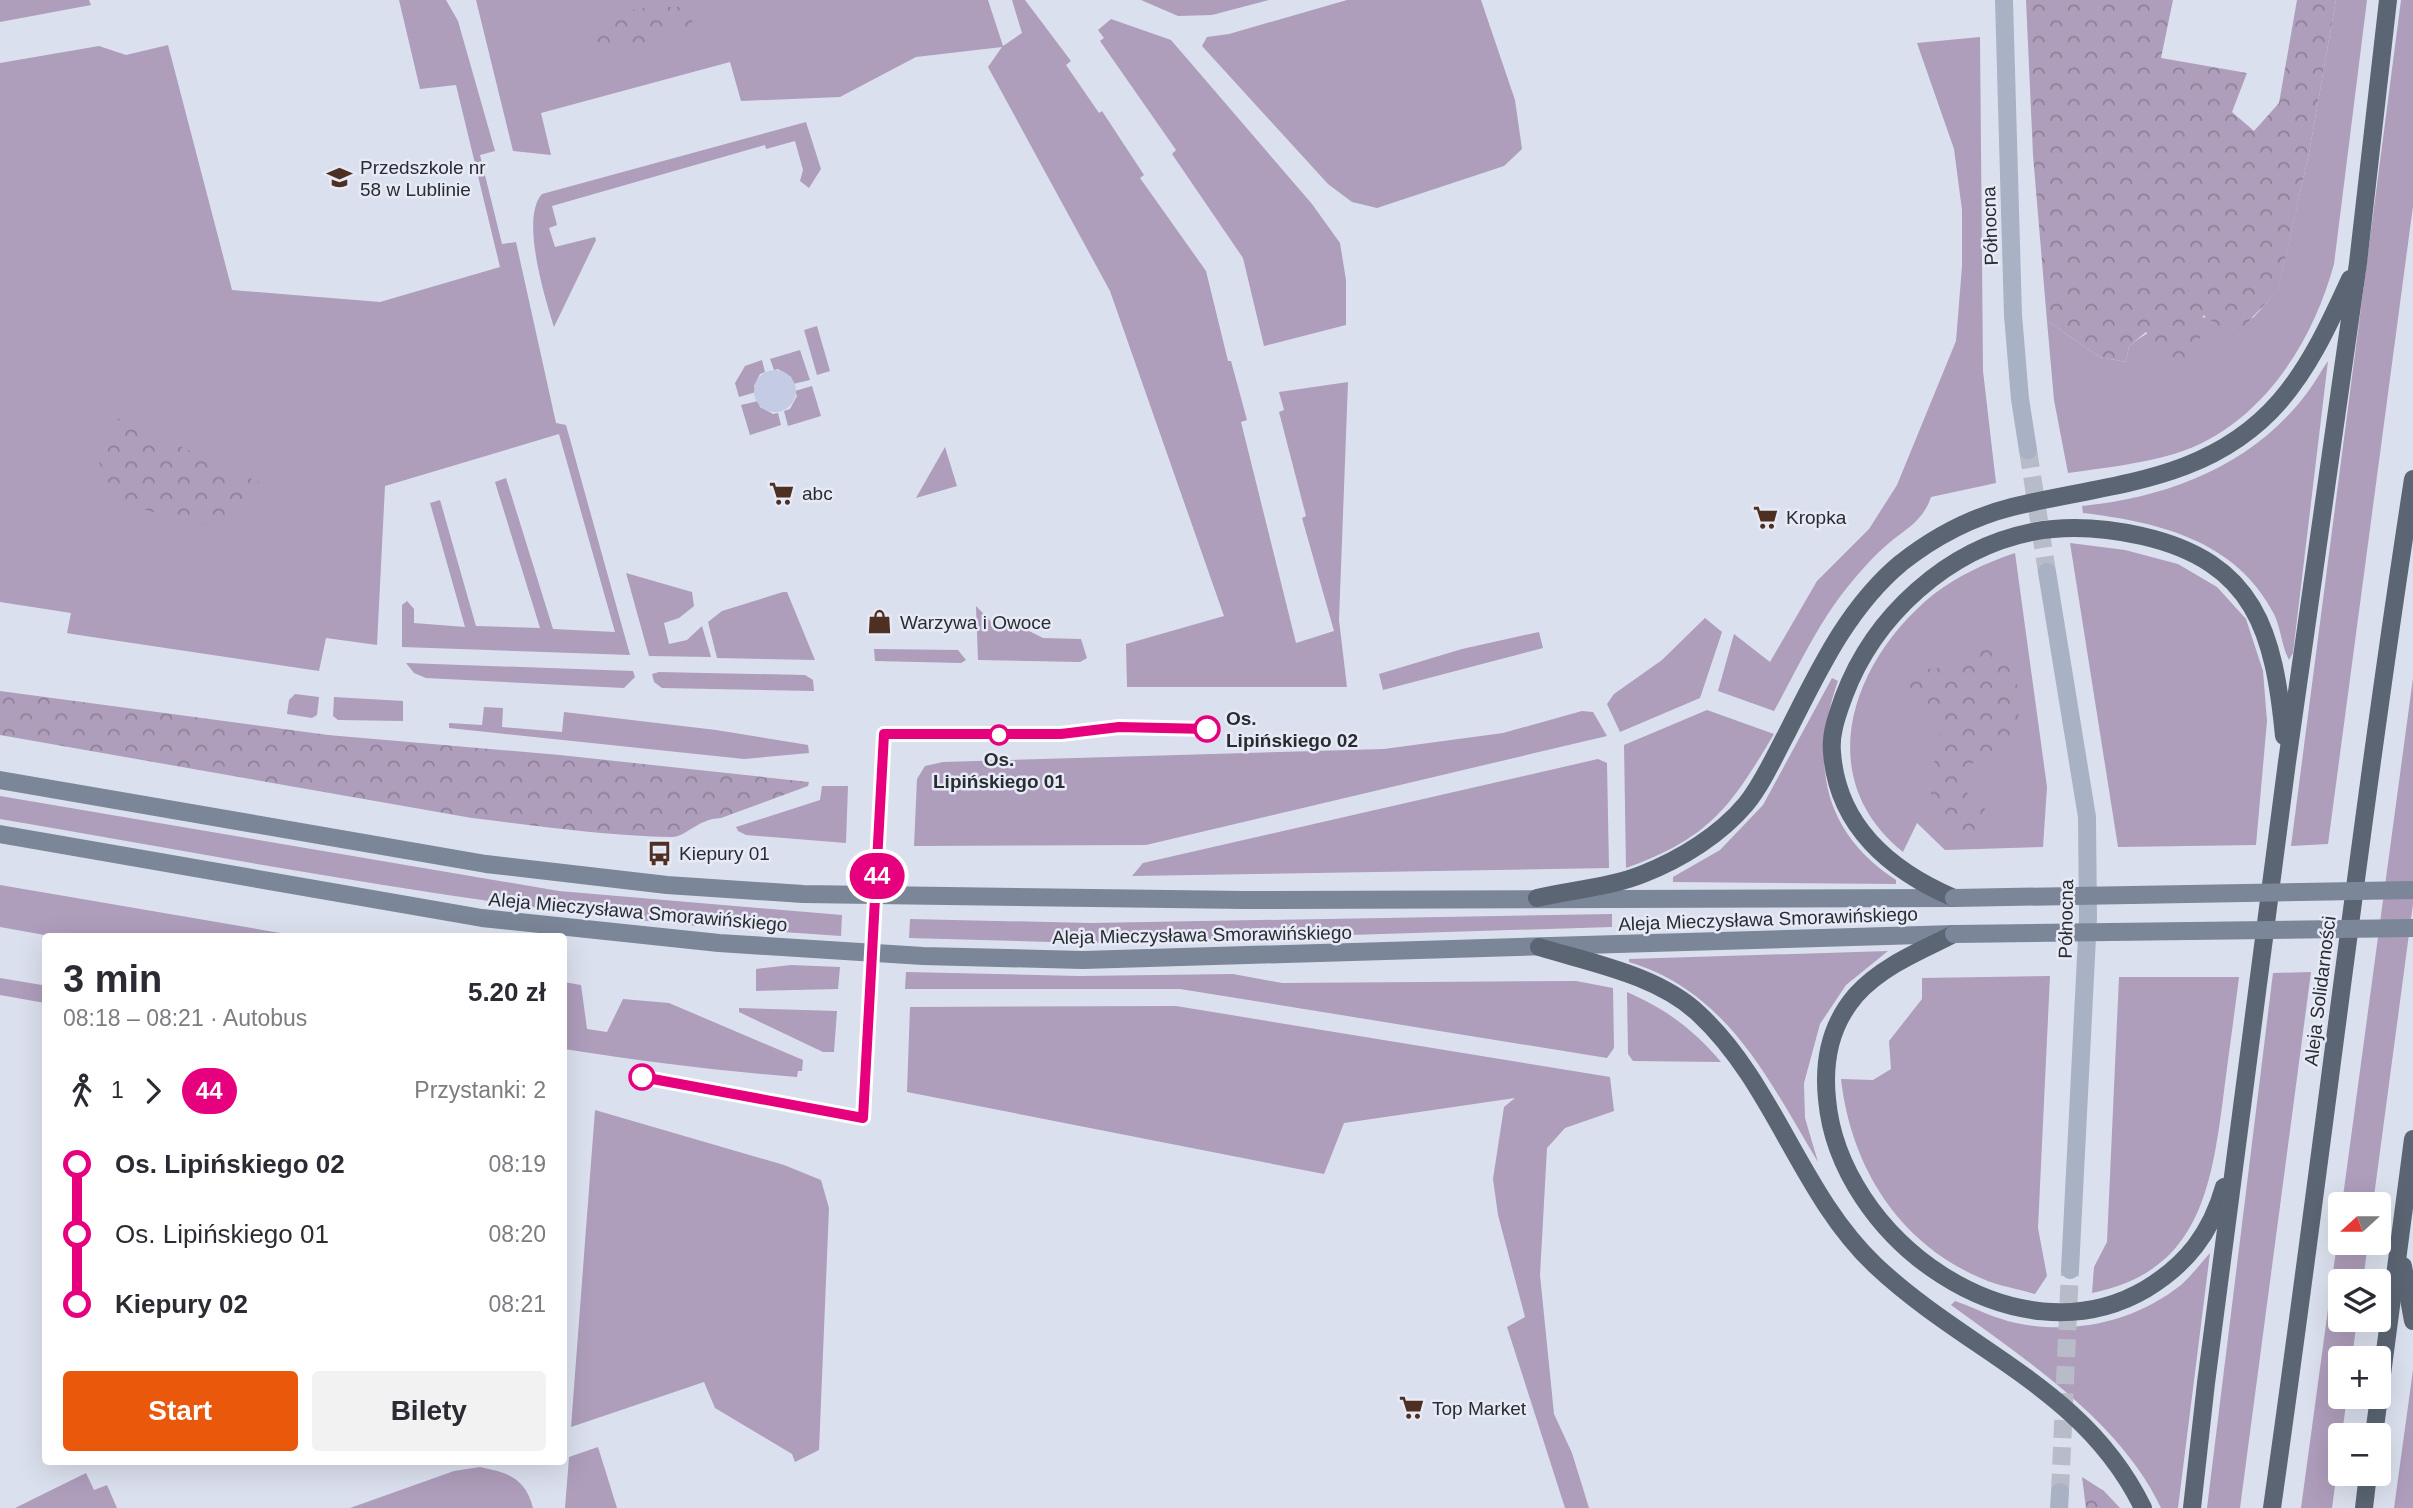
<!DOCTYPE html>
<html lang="pl">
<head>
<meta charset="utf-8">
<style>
  :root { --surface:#fff; --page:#f2f2f3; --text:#2b2b33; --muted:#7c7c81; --accent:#ea580c }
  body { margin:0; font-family:Arial,sans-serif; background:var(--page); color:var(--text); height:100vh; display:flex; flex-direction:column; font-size:26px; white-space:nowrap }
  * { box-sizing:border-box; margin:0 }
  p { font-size:23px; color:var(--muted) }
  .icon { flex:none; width:38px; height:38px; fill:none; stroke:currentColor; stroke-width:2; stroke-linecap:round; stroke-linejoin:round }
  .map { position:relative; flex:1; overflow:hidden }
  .drawer { position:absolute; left:42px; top:933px; width:525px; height:532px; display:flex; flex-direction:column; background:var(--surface); border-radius:7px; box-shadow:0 7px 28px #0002 }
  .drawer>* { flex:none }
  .badge { padding:0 14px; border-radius:23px; font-size:24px; line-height:46px }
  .needle { width:46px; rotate:249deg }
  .tools { position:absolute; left:2328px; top:1192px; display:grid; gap:14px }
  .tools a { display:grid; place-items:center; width:63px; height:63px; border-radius:7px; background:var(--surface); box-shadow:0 7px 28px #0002; font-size:35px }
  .map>.badge { position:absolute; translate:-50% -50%; box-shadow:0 0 0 4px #fff }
  .legs { display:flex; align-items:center; gap:10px; height:77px; padding:0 21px; font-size:23px }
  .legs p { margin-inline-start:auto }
  .head { display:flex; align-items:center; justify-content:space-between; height:119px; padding:0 21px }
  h1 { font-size:38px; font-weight:700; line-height:52px }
  .cta { display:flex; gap:14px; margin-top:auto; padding:14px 21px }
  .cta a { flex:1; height:80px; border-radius:7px; background:var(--accent); color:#fff; font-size:28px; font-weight:700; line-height:80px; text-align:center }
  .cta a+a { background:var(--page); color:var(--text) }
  ul { padding:0 21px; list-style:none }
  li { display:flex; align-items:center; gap:24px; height:70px; font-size:26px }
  li i { display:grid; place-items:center; width:10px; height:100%; margin:0 9px; background:currentColor }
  li i::after { content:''; width:18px; height:18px; margin:-9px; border:5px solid; border-radius:50%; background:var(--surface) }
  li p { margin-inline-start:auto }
  li:first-child i { background:linear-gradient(#0000 50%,currentColor 0) }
  li:last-child i { background:linear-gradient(currentColor 50%,#0000 0) }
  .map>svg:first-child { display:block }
  .grass { fill:#ae9dbb }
  .forest { fill:url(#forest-crowns) }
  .plaza { fill:#c4cbe4 }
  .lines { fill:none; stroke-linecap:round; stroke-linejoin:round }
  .tertiary-tunnel { stroke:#b7bcc8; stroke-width:18; stroke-dasharray:18 9; stroke-linecap:butt }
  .tertiary { stroke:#a9b1c4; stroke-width:18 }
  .secondary { stroke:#7b8698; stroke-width:18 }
  .primary { stroke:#5b6573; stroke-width:18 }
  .secondary-bridge { stroke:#7b8698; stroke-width:18 }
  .line-1-casing { stroke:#fff; stroke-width:16 }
  .line-1 { stroke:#e6007e; stroke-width:10 }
  .stop-1-dot { fill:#fff; stroke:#e6007e; stroke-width:3.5 }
  .labels { text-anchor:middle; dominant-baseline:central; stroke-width:5; stroke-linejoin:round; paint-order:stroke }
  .poi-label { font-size:19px; fill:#282d32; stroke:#e7eaf6; text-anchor:start }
  .street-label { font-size:19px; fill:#282d32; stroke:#e7eaf6 }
  .stop-label { font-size:19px; font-weight:bold; fill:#282d32; stroke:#e7eaf6; text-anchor:start }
</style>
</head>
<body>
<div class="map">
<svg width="2413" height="1508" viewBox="0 0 2413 1508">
  <defs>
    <pattern id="forest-crowns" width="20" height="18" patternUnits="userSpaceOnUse" patternTransform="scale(1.75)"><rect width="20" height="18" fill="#ae9dbb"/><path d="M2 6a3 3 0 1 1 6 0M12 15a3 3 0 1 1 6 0" fill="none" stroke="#8e8099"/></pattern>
  </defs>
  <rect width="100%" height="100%" fill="#dbe0ee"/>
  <!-- grass -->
  <g class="grass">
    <path d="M 0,0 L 89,0 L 91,5 L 0,22 Z"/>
    <path d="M 399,0 L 446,0 L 458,21 L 495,151 L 480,155 L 502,244 L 516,242 L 556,423 L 566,425 L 630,655 L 402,647 L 402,605 L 407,601 L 414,609 L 414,623 L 465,627 L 430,503 L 440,500 L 476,626 L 540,628 L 495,482 L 506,478 L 553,629 L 615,632 L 559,434 L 385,486 L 377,645 L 326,638 L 319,671 L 72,634 L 67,633 L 71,613 L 0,602 L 0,63 L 99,46 L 126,55 L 168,45 L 232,290 L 380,302 L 500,267 L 456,85 L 420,89 Z"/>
    <path d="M 476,0 L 988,0 L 1003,46 L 1022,33 L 1012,0 L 1025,0 L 1071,61 L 1066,65 L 1099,113 L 1102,111 L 1144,175 L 1140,178 L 1206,271 L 1228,361 L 1231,361 L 1247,420 L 1241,422 L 1296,643 L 1334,631 L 1302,518 L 1306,516 L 1279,412 L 1284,410 L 1279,392 L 1348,382 L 1339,620 L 1347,687 L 1127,687 L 1126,644 L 1224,616 L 1110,291 L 988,67 L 1002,47 L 916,57 L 840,97 L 741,101 L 730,62 L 541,113 L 551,155 L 513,151 Z"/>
    <path d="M 1141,0 L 1269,0 L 1212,15 L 1178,16 Z"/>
    <path d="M 1347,0 L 1481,0 L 1515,100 L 1522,149 L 1504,166 L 1377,208 L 1352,202 L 1328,184 L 1202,46 L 1207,37 L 1229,34 Z"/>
    <path d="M 2336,0 L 2367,0 L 2334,264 C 2312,345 2259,428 2174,454 C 2140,464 2103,468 2068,473 L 2054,400 L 2047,321 L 2100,357 L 2126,362 L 2129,346 C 2167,315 2207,315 2253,318 L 2278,290 L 2309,153 Z"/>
    <path d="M 2401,0 L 2413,0 L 2413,206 L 2328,844 L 2291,846 Z"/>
    <path d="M 1111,19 L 1171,40 L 1312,204 L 1340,243 L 1346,280 L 1346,325 L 1264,346 L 1243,258 L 1172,154 L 1176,150 L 1100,41 L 1104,38 L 1098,30 Z"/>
    <path d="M 1980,37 L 1983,371 L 1996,483 L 1931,497 C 1923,521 1907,528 1889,543 C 1877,553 1865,566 1855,578 C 1820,618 1799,666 1774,711 L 1718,691 L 1734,634 L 1770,662 L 1817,581 L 1869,529 L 1897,485 L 1956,341 L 1962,266 L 1962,210 L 1954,149 L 1917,43 Z"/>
    <path d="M 806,122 L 821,169 L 809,188 L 800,181 L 803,170 L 795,141 L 766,149 L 765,145 L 552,206 L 557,225 L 549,228 L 555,247 L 595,237 L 596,240 L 554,327 C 545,298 520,218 542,194 Z"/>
    <path d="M 817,326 L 830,371 L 817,375 L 804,330 Z"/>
    <path d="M 800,350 L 810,380 L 793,384 L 791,377 L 778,369 L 774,370 L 770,359 Z"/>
    <path d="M 762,360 L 765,372 L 760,374 L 754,386 L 756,392 L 739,397 L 735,383 L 745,366 Z"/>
    <path d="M 2328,361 L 2293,653 L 2289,660 C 2282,647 2281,629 2274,614 C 2236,540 2158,522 2083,513 L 2082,506 C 2170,497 2253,465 2307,393 C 2315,383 2320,372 2328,361 Z"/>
    <path d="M 812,386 L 821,416 L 788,426 L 784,411 L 790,409 L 797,396 L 795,391 Z"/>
    <path d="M 758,401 L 760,407 L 773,414 L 778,413 L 781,425 L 750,435 L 741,405 Z"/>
    <path d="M 945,447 L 957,486 L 916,498 Z"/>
    <path d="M 2070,543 L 2125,550 L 2178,564 L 2217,587 L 2246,619 L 2263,671 L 2267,721 L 2256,845 L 2118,847 Z"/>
    <path d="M 2015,553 L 2047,787 L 2043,847 L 1945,850 L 1917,823 L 1903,852 C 1810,777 1852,660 1934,594 C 1959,575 1986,563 2015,553 Z"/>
    <path d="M 626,573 L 692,592 L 694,606 L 679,618 L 664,623 L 669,644 L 687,640 L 702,626 L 711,657 L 649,656 Z"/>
    <path d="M 783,592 L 787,592 L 815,660 L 717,658 L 708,622 L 722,611 Z"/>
    <path d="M 976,606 L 1000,631 L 1015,624 L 1043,638 L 1081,639 L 1087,658 L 1080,662 L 978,660 Z"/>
    <path d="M 1705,618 L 1722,632 L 1700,698 L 1620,732 L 1607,704 L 1614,694 L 1662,660 Z"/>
    <path d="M 1539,632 L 1543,648 L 1383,690 L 1379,674 L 1462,649 Z"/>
    <path d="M 874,649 L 958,650 L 966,660 L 961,663 L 875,661 Z"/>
    <path d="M 406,663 L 633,671 L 635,677 L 624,688 L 426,678 L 414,673 Z"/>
    <path d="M 659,672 L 805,675 L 813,680 L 814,691 L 662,688 L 654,682 L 652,674 Z"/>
    <path d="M 1832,678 L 1838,681 C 1810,761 1822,832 1896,880 L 1896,884 L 1673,882 L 1673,877 L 1720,850 L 1763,805 Z"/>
    <path d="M 2413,678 L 2413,904 L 2373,1204 L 2342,1204 Z"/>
    <path d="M 295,694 L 319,697 L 317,715 L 312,718 L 287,714 L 289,700 Z"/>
    <path d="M 334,697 L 403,701 L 403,721 L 338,720 L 333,716 Z"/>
    <path d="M 484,707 L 503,708 L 502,727 L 562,732 L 564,712 L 716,730 L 808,745 L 809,753 L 744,759 L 449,728 L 449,723 L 482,725 Z"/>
    <path d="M 1707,710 L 1774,734 C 1730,808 1709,838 1626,868 L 1624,745 Z"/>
    <path d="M 1582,711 L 1593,712 L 1607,736 L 1146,845 L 914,846 L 917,779 L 925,766 L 943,762 L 1384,749 L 1503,733 Z"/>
    <path d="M 1598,759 L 1607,763 L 1609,868 L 1132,876 L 1143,863 Z"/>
    <path d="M 822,786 L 848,786 L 846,843 L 746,835 L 738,831 L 736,827 L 820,800 Z"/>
    <path d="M 0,796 L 559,891 L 842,915 L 841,936 C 783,932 724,929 666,923 C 443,900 221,857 0,819 Z"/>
    <path d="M 0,885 L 298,936 L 50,936 L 0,927 Z"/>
    <path d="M 1612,914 L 1612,927 L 1085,943 L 909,938 L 910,919 L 1091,923 Z"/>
    <path d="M 1888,951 L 1846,985 L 1820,1024 L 1804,1083 L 1805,1118 L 1818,1162 C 1768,1079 1728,992 1629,962 L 1629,959 Z"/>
    <path d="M 791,965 L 840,967 L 838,989 L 756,991 L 756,969 Z"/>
    <path d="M 906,972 L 1079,976 L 1233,974 L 1282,983 L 1576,981 L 1613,988 L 1614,1048 L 1607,1058 L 1180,989 L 905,989 Z"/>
    <path d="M 2311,972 L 2240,1508 L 2207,1508 L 2273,973 Z"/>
    <path d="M 2050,976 L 2038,1228 L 2047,1276 L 2035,1294 C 2018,1289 1999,1286 1983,1279 C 1899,1244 1851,1167 1841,1079 L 1873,1080 L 1891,1069 L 1889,1041 L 1922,999 L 1922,978 Z"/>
    <path d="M 2119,977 L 2239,977 C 2234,1018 2228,1058 2223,1099 C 2211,1190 2198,1272 2092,1293 L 2094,1267 L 2107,1242 Z"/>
    <path d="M 0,978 L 42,985 L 45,988 L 45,1003 L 0,995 Z"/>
    <path d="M 564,982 L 581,985 L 587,1029 L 607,1032 L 623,999 L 669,1003 L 803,1060 L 802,1071 L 798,1071 L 797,1077 C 719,1071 641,1061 564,1049 Z"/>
    <path d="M 1627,992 C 1666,1009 1694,1030 1721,1062 L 1633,1061 L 1628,1054 Z"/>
    <path d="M 1176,1006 L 1610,1077 L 1614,1111 L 1565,1128 L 1547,1148 L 1540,1275 L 1554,1414 L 1572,1453 L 1589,1508 L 1565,1508 L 1507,1327 L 1525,1317 L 1498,1215 L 1493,1179 L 1504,1107 L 1515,1098 L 1344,1123 L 1324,1174 L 907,1092 L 910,1007 Z"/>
    <path d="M 739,1008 L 837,1011 L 834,1052 L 823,1052 L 739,1012 Z"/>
    <path d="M 595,1110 L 784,1165 L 821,1180 L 829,1208 L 819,1450 L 795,1462 L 792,1454 L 715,1408 L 704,1382 L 571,1427 Z"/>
    <path d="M 2340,1221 L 2340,1242 L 2368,1243 L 2363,1281 L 2340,1281 L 2340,1320 L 2357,1320 L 2352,1358 L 2340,1358 L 2340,1396 L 2347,1397 L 2332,1508 L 2301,1508 Z"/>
    <path d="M 2210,1253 L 2178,1508 L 2161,1508 C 2121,1422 2025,1359 1951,1305 L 1955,1301 C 1975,1308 1996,1319 2016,1323 C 2074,1335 2134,1322 2181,1285 C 2191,1276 2201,1263 2210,1253 Z"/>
    <path d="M 2413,1370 L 2413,1508 L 2394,1508 Z"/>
    <path d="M 598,1447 L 617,1508 L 565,1508 L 569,1457 Z"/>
    <path d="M 480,1467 C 508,1473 525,1477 533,1508 L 350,1508 L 454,1471 Z"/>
    <path d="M 86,1473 L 94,1490 L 107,1485 L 117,1508 L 15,1508 Z"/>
  </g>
  <!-- forest -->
  <g class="forest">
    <path d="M 2026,0 L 2173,0 L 2161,58 L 2247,73 L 2232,112 L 2254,131 L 2279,103 L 2297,0 L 2336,0 L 2309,153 L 2278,291 L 2234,336 L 2203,315 L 2199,347 L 2189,363 L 2174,367 L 2146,332 L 2129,346 L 2126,362 L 2100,357 L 2047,321 L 2033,155 Z"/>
    <path d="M 653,7 L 689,7 L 694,29 L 601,56 L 592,22 L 612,12 Z"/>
    <path d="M 117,418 L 259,482 C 249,504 244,524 217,528 L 118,503 L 99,462 Z"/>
    <path d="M 1981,641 L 1994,642 C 2024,673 2019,702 2017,742 L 2003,752 L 1984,752 C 1971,764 1962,772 1965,791 L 1985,808 L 1983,824 L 1972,839 C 1956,840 1949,839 1940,825 C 1919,790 1942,754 1940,717 C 1921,706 1907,703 1907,679 L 1915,670 L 1941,668 Z"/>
    <path d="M 0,691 L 328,735 L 560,755 L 809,782 L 808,786 L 721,818 C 697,819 686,837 672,837 C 606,836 537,826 472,818 L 0,735 Z"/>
    <path d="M 2082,1477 L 2104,1491 L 2120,1508 L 2086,1508 Z"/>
  </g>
  <!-- plaza -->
  <circle class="plaza" cx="775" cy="391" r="21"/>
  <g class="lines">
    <!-- tertiary-tunnel -->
    <g class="tertiary-tunnel">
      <path d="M 2028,450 L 2047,572"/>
      <path d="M 2060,1492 L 2070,1270"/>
    </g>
    <!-- tertiary -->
    <g class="tertiary">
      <path d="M 2004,0 L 2013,315 L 2020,399 L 2028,450"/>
      <path d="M 2047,572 L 2087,817 L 2088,918 L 2070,1270"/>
      <path d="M 2059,1508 L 2060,1492"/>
    </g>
    <!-- secondary -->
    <g class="secondary">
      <path d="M 0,780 L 486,864 L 667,885 L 803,894 L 1245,900 L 1954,898"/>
      <path d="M 0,834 L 482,918 L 719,943 L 923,956 L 1083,960 L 1954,934"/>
    </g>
    <!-- primary -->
    <g class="primary">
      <path d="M 1537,898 C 1571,890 1611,887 1643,874 C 1681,859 1720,835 1746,804 C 1763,783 1774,757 1787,733 C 1818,672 1847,608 1901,563 C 1934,537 1972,517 2012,507 C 2109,483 2209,483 2280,401 C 2311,365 2330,322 2350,279"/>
      <path d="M 1954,898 C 1891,871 1837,826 1832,752 C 1830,733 1838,713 1844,696 C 1874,616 1947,549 2032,532 C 2068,525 2106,528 2142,536 C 2256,562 2274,633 2284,736"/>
      <path d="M 1954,934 C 1920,951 1882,966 1856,995 C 1830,1025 1823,1060 1827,1099 C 1839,1238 2015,1366 2146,1289 C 2187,1264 2211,1233 2224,1187"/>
      <path d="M 1539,947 C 1591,963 1658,975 1699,1014 C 1775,1085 1800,1194 1875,1265 C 1967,1352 2085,1388 2143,1508"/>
      <path d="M 2403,1266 L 2413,1321"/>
      <path d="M 2374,1435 L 2413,1139"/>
      <path d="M 2192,1508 L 2206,1383 L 2287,762 L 2358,263 L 2388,0"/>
      <path d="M 2272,1508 C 2321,1165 2360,821 2413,479"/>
      <path d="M 2364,1508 L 2368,1474"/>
    </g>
    <!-- secondary-bridge -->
    <g class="secondary-bridge">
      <path d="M 1954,898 L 2413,890"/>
      <path d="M 1954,934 L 2413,928"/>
    </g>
  </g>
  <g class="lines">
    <defs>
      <path id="line-1" d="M 642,1077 L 863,1118 L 884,734 L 1061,734 L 1119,727 L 1207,729"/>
    </defs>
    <!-- line-1 casing -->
    <use href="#line-1" class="line-1-casing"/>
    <!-- line-1 -->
    <use href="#line-1" class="line-1"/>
  </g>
  <!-- icons -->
  <defs>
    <symbol id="school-bare" viewBox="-9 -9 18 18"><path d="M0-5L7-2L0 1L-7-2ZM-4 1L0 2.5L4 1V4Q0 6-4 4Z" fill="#4e3023" stroke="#e7eaf6" stroke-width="2.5" paint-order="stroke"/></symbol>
    <symbol id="supermarket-bare" viewBox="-9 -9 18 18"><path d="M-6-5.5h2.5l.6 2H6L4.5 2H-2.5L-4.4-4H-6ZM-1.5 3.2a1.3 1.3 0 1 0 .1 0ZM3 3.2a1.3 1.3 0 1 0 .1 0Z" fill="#4e3023" stroke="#e7eaf6" stroke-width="2.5" paint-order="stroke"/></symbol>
    <symbol id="shop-bare" viewBox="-9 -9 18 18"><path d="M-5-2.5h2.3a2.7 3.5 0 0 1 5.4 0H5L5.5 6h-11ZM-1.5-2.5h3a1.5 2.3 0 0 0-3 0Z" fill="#4e3023" stroke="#e7eaf6" stroke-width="2.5" paint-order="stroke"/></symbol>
    <symbol id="bus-bare" viewBox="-9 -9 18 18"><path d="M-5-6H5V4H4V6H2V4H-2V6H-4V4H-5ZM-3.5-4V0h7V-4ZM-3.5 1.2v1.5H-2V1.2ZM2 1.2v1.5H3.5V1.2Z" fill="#4e3023" stroke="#e7eaf6" stroke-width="2.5" paint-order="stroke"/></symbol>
  </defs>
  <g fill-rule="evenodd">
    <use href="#school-bare" x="322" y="160" width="35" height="35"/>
    <use href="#supermarket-bare" x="764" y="476" width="35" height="35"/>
    <use href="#supermarket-bare" x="1748" y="500" width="35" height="35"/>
    <use href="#shop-bare" x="862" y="604" width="35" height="35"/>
    <use href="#bus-bare" x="642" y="836" width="35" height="35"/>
    <use href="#supermarket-bare" x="1394" y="1390" width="35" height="35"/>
  </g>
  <!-- markers -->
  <g class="stop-1-dot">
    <circle cx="1207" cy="729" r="12"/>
    <circle cx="999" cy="735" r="9"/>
    <circle cx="642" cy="1077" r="12"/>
  </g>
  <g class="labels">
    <!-- poi labels -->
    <g class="poi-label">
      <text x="360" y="167">Przedszkole nr<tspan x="360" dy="22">58 w Lublinie</tspan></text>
      <text x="802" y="493">abc</text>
      <text x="1786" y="517">Kropka</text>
      <text x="900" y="622">Warzywa i Owoce</text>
      <text x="679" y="853">Kiepury 01</text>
      <text x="1432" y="1408">Top Market</text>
    </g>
    <!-- street labels -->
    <g class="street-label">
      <text transform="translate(1990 226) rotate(-92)">Północna</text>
      <text transform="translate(638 912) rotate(5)">Aleja Mieczysława Smorawińskiego</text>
      <text transform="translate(1768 919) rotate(-2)">Aleja Mieczysława Smorawińskiego</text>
      <text transform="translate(2066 919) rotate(-89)">Północna</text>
      <text transform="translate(1202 935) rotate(-1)">Aleja Mieczysława Smorawińskiego</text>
      <text transform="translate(2320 991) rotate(-83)">Aleja Solidarności</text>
    </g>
    <!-- stop labels -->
    <g class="stop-label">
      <text x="1226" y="718">Os.<tspan x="1226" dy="22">Lipińskiego 02</tspan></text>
      <text x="999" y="759" text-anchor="middle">Os.<tspan x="999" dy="22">Lipińskiego 01</tspan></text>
    </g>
  </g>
</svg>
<div class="tools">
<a><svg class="needle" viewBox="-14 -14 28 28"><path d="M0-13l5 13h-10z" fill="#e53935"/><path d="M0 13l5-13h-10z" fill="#7c7c81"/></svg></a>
<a><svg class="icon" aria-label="layers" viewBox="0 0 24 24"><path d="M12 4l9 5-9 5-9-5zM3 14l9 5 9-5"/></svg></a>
<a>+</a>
<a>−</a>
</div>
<b class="badge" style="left:877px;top:876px;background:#e6007e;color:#fff">44</b>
<section class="drawer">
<div class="head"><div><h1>3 min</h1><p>08:18 – 08:21 · Autobus</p></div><b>5.20 zł</b></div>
<div class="legs"><svg class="icon" aria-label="walk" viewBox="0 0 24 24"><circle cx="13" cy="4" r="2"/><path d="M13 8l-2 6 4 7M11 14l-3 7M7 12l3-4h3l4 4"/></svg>1<svg class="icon" aria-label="forward" viewBox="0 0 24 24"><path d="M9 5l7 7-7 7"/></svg><b class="badge" style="background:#e6007e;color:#fff">44</b><p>Przystanki: 2</p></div>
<ul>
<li><i style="color:#e6007e"></i><b>Os. Lipińskiego 02</b><p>08:19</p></li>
<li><i style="color:#e6007e"></i><span>Os. Lipińskiego 01</span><p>08:20</p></li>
<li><i style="color:#e6007e"></i><b>Kiepury 02</b><p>08:21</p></li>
</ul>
<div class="cta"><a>Start</a><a>Bilety</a></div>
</section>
</div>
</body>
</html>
